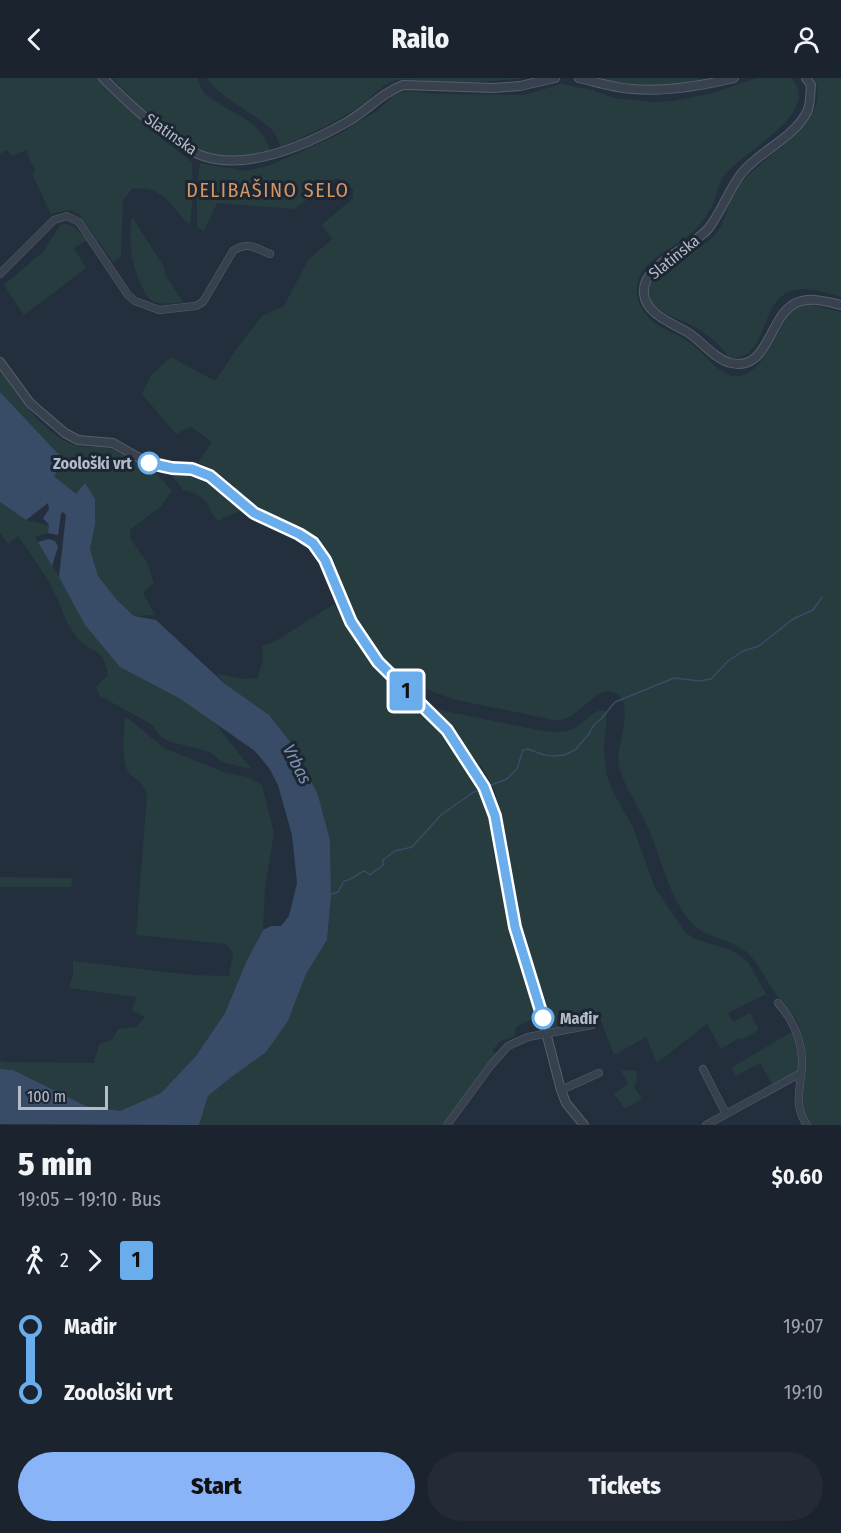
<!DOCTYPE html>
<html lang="en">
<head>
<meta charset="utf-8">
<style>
  :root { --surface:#1b232e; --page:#242b36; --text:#f1f3f6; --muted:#a0a4aa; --accent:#8ab4f8 }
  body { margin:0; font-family:"Fira Sans Condensed",sans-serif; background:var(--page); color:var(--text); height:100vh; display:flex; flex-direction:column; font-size:22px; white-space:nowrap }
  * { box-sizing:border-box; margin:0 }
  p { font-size:20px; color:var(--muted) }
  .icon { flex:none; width:33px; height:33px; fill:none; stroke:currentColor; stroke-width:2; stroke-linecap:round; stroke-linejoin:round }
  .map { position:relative; height:1047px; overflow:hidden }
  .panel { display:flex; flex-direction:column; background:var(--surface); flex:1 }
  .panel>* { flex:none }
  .badge { padding:0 12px; border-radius:4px; font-size:21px; line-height:39px }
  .scale { position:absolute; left:18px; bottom:15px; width:90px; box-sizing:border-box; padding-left:6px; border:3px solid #b4bcc9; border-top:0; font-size:16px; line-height:21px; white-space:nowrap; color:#b4bcc9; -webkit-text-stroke:4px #1d2633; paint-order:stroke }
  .map>.badge { position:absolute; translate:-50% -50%; box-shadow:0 0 0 3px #fff }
  .legs { display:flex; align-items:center; gap:9px; height:66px; padding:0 18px; font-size:20px }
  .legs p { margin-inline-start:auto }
  .head { display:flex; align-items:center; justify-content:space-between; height:102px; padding:0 18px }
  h1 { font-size:33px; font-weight:800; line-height:45px }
  .cta { display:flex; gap:12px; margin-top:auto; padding:12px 18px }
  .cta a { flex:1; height:69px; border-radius:36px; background:var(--accent); color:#111; font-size:24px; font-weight:800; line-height:69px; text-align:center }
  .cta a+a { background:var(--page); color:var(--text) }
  ul { padding:0 18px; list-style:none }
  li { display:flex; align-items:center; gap:21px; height:66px; font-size:22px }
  li i { display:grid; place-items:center; width:9px; height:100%; margin:0 8px; background:currentColor }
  li i::after { content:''; width:15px; height:15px; margin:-8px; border:4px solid; border-radius:50%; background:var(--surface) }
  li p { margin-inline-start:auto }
  li:first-child i { background:linear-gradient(#0000 50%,currentColor 0) }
  li:last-child i { background:linear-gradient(currentColor 50%,#0000 0) }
  header { display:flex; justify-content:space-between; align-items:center; height:78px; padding:0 18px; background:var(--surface); font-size:27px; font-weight:800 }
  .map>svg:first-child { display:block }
  .green { fill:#263c3f }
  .water { fill:#394c67 }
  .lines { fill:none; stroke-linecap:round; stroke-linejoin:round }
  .stream { stroke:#394c67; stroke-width:1.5 }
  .minor-casing { stroke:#565f6c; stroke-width:8 }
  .tertiary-casing { stroke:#565f6c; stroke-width:10 }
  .minor { stroke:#38414e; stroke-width:7 }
  .tertiary { stroke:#38414e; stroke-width:8 }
  .line-1-casing { stroke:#fff; stroke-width:14 }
  .line-1 { stroke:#69adec; stroke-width:9 }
  .stop-1-dot { fill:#fff; stroke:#69adec; stroke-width:3 }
  .labels { text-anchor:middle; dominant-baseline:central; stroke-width:6; stroke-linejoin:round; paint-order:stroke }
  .street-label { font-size:16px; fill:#b4bcc9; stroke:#1d2633 }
  .stop-label { font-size:16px; font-weight:bold; fill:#b4bcc9; stroke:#1d2633; text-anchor:end }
  .water-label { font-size:18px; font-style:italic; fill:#7c92b1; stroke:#1d2633 }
  .quarter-label { font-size:20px; letter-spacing:1.5px; fill:#d59563; stroke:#1d2633 }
</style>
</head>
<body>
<header><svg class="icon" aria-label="back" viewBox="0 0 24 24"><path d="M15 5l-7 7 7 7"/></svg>Railo<svg class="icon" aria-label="person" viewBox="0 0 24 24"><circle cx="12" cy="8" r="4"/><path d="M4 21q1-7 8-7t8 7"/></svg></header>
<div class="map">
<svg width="841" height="1047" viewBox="0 0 841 1047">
  <rect width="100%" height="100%" fill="#242f3e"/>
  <!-- green -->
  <g class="green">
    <path d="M 0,0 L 98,0 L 166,64 L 192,84 L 193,117 L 190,146 L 187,145 C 177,133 164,115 149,111 C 144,110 138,111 133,110 L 123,122 L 121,178 L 113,184 L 79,136 L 69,132 L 51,136 L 32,96 L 35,93 L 26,72 L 13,78 L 7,72 L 0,76 Z"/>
    <path d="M 112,0 L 197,0 C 200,5 202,14 206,17 C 229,34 261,42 270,72 L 264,76 C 252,77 239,79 227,78 C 180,74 143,31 112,0 Z"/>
    <path d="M 208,0 L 524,0 C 499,3 472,5 446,4 C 430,4 412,0 396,2 C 381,6 371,21 359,29 C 334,45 308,57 281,69 C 278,63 275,54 269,49 C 257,37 210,13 208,0 Z"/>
    <path d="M 601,0 L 706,0 C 672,11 635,9 601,0 Z"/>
    <path d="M 757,0 L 791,0 C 825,35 737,76 722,101 C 716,112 715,126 708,135 C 705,141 698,148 694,153 C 675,171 632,184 637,217 C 638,226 644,235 650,241 C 658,250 678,256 689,264 C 701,273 711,286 723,294 C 756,315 777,253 791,232 L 808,226 L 841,234 L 841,1047 L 810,1047 C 797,1029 804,1010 805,990 C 806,974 804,956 796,941 C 789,929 778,921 771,909 C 761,894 757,881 741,870 C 726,860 706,860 693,846 C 669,821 662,782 649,752 C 642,735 632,720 624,703 C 621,696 619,689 618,681 C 618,665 634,627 617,616 C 601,604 580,636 567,640 C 563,642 558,642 554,642 L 452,621 L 408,604 L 384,587 L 367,564 L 334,485 L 322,469 L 309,456 L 276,441 L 250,424 L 225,400 L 198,384 L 212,364 L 191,349 L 176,356 L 142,316 L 151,297 L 171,279 L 215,303 L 238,269 L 262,238 L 284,228 L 308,182 L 332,161 L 322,147 L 353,120 L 353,111 L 337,100 L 294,131 L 217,125 L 204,153 L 197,150 L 197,108 L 200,85 L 246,93 L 271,87 L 337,57 L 375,34 L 396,16 L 406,13 L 440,16 L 524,17 L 561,6 L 592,12 L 614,20 L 653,24 L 673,23 L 709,16 Z"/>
    <path d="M 814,0 L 841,0 L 841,219 C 827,215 809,209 795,212 C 757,219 771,286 728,279 C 723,269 708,257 698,251 C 686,243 653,234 648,220 C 638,191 698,175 714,158 C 725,146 727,127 735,113 C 756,78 835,48 814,0 Z"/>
    <path d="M 132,139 L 164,189 L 165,196 L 183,224 C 173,225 160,228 151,222 C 146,219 144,212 141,207 C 131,184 128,164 132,139 Z"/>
    <path d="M 66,146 L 74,149 L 87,162 L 74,170 L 86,190 L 24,237 L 4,207 L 44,173 L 60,147 Z"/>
    <path d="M 0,293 C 18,318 42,354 72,366 C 85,372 101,366 114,372 L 157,396 L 172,413 L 161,428 L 130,452 L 130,460 L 147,484 L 154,505 L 143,515 L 155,537 L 134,538 L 117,522 L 98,498 L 90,471 L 95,447 L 86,405 L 76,417 L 54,398 L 64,382 L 0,314 Z"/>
    <path d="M 170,395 L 191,395 L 202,397 L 244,431 L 218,443 C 213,438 213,437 210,431 C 206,420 193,413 183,412 Z"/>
    <path d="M 0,424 L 26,442 L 49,447 L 48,455 L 35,459 L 64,507 L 179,620 L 215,645 L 251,691 L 222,684 L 210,674 L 171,664 L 161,659 L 151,646 L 100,618 L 96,609 L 108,597 C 103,567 90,576 77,560 C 68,548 63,535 58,522 C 48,500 32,478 18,458 L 8,466 L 0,455 Z"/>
    <path d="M 334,526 L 372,589 L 435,645 L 478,710 L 492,748 L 493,772 L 509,848 L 538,932 L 534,940 L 516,949 L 514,959 L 502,962 L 492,972 L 496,977 L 442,1047 L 199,1047 L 208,1018 L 288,943 L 306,896 L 327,862 L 331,818 L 330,762 L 318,717 L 296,671 L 269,637 L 225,606 L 217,596 L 243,601 L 258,600 L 263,581 L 262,568 L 274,564 Z"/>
    <path d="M 435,631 L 543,653 C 553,654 564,655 573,651 C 586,645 594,629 607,633 L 604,671 L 607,698 L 613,714 L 633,749 L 655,810 L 685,854 L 695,861 L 731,872 L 748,884 L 766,916 L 728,935 L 733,944 L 750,935 L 759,952 L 741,962 L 739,960 L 721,971 L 707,946 L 657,985 L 646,959 L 614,977 L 600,941 L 580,948 L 554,952 L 550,950 L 547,930 L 522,853 L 502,738 L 494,711 L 483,691 Z"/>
    <path d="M 125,638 L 164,670 L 226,695 L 248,699 L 262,707 L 274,755 L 265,811 L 263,852 L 247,882 L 225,935 L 196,978 L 161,1015 L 120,1033 L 85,1028 L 13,992 L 0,991 L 0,982 L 3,984 L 94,985 L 99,966 L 112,962 L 118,951 L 136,949 L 145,939 L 132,932 L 136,919 L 69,910 L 73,895 L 73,883 L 192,897 L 229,898 L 233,875 L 226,866 L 136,857 L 147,716 C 141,700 138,705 129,695 C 120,683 124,652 125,638 Z"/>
    <path d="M 0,799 L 70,800 L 73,801 L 71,809 L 0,809 Z"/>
    <path d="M 793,953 C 798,967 803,980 796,995 L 773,1008 L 760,985 L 736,998 L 731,990 Z"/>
    <path d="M 636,992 L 637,1001 L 634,1009 L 642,1021 L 625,1031 L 614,1016 L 628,1005 L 621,993 Z"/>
  </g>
  <!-- water -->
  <g class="water">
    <path d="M 0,314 L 64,382 L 54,398 L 76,416 L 85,405 L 95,421 L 95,447 L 90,471 L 98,498 L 117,522 L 134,538 L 156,542 L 225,606 L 269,637 L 296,671 L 318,717 L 330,762 L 331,818 L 327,862 L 306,896 L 288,943 L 266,974 L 230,1000 L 208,1018 L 199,1047 L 0,1046 L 0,991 L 13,992 L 86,1028 L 120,1033 L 161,1015 L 196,978 L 225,935 L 247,882 L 263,852 L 271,848 L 281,848 L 289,838 L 297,805 L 292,757 L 278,707 L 269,690 L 255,673 L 179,620 L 120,589 L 85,547 L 59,499 L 66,437 L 63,434 L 61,436 L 58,457 L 48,455 L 49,447 L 43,440 L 49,431 L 48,425 L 26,442 L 0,424 Z"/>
    <path d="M 49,461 L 55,463 L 58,469 L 52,488 L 38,464 Z"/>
  </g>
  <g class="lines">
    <!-- stream -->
    <g class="stream">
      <path d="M 486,709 L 507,701 L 517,691 L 523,672 L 528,671 L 544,677 L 554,678 L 564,677 L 575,672 L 589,656 L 593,648 L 602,640 L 615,624 L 674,600 L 699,603 L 711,601 L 728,583 L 743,573 L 759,568 L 793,541 L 813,532 L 822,519"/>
      <path d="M 331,816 L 338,814 L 344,803 C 353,802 357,795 365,793 L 370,797 C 374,792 378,792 383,787 L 383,782 L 395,773 L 412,769 L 441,737 L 472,715 L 482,711"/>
    </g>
    <defs>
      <g id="minor">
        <path d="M 0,196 L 54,142 L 67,138 L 79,144 L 128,217 L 135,223 L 159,232 L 196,228 L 203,224 L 233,173 C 247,163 256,170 270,176"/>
        <path d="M 778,925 C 793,942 802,960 802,984 C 802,1007 792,1026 807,1047"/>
        <path d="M 703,991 L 726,1036"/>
        <path d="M 561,1012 L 599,995"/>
        <path d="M 447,1047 L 491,987 L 508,968 L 528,959 L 592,947"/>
        <path d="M 706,1047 L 801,995"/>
      </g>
      <g id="tertiary">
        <path d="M 103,0 C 126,23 173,68 203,78 C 248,93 308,66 347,44 C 367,33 381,15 403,7 L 493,10 L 520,8 L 555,0"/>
        <path d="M 579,0 C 596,4 615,10 633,11 C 667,14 701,8 734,0"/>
        <path d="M 806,0 L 811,7 C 810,15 811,26 807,34 C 793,61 759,73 741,96 C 728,113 721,135 708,151 C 692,170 640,187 644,216 C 646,236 672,245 687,254 C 701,262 714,281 731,285 C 769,294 769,237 796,225 C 810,218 827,224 841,227"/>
        <path d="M 0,284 L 30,325 L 65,355 L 78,362 L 113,365 L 148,385 L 201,393 L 219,404 L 252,434 L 299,456 L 313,465 L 320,474 L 351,544 L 366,567 L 378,584 L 405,612 L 447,652 L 484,709 L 495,738 L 515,849 L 536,916 L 561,1012 L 566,1025 L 584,1047"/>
      </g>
    </defs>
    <!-- minor casing -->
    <use href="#minor" class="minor-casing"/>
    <!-- tertiary casing -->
    <use href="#tertiary" class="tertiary-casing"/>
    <!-- minor -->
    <use href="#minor" class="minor"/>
    <!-- tertiary -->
    <use href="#tertiary" class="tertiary"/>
  </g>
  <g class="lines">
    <defs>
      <path id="line-1" d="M 149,385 L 172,390 L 192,391 L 210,398 L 254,435 L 299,456 L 313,465 L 325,482 L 351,544 L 378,584 L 447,652 L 484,709 L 495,738 L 515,849 L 543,940"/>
    </defs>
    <!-- line-1 casing -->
    <use href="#line-1" class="line-1-casing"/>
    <!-- line-1 -->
    <use href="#line-1" class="line-1"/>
  </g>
  <!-- markers -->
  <g class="stop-1-dot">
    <circle cx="149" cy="385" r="10"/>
    <circle cx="543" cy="940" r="10"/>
  </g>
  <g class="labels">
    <!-- street labels -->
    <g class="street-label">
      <text transform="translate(171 56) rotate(35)">Slatinska</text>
      <text transform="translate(674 179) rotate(-39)">Slatinska</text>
    </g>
    <!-- stop labels -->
    <g class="stop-label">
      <text x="132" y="385">Zoološki vrt</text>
      <text x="560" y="940" text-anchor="start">Mađir</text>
    </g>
    <!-- water labels -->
    <g class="water-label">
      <text transform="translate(297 686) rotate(63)">Vrbas</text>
    </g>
    <!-- quarter labels -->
    <g class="quarter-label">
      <text x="268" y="112">DELIBAŠINO SELO</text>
    </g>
  </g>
</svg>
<div class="scale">100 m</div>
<b class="badge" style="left:406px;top:613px;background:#69adec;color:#111">1</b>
</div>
<section class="panel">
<div class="head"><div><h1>5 min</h1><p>19:05 – 19:10 · Bus</p></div><b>$0.60</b></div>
<div class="legs"><svg class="icon" aria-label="walk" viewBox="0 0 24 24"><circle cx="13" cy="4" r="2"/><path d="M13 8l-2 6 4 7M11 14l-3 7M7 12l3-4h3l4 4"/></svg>2<svg class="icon" aria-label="forward" viewBox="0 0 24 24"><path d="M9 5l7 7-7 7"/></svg><b class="badge" style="background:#69adec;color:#111">1</b></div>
<ul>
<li><i style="color:#69adec"></i><b>Mađir</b><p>19:07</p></li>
<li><i style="color:#69adec"></i><b>Zoološki vrt</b><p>19:10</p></li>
</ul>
<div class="cta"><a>Start</a><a>Tickets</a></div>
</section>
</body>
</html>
